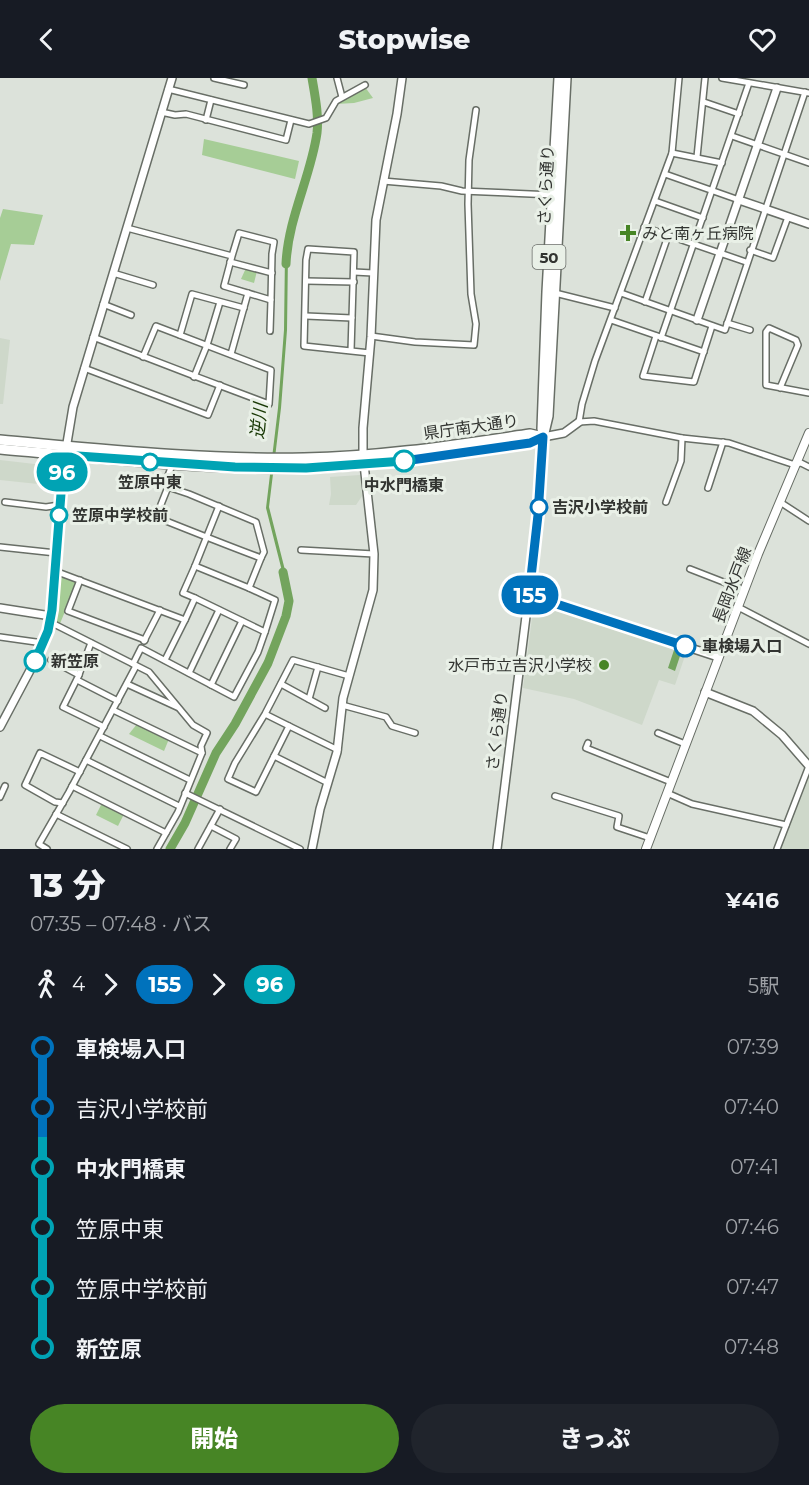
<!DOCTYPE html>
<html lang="ja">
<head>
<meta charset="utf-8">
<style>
  :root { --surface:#171b24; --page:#20242c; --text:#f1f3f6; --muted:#9ea1a6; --accent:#478525 }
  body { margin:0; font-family:Montserrat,"Noto Sans JP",sans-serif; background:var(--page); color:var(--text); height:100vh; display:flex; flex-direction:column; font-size:22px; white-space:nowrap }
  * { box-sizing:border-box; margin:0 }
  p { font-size:20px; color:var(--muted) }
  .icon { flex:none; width:33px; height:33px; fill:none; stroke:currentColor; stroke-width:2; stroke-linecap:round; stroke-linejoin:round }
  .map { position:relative; height:771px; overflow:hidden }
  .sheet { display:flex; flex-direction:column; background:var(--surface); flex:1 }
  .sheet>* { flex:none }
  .badge { padding:0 12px; border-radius:20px; font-size:21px; line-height:39px }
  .map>.badge { position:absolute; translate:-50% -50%; box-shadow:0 0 0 3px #fff }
  .legs { display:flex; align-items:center; gap:9px; height:66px; padding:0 30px; font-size:20px }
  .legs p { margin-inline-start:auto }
  .summary { display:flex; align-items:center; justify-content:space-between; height:102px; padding:0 30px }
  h1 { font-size:33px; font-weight:800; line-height:45px }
  .primary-button { display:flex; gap:12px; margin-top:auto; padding:12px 30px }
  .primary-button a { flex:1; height:69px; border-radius:36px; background:var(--accent); color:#fff; font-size:24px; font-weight:800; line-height:69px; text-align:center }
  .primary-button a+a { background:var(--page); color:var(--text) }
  ul { padding:0 30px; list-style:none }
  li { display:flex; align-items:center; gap:21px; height:60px; font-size:22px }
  li i { display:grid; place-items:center; width:9px; height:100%; margin:0 8px; background:currentColor }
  li i::after { content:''; width:15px; height:15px; margin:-8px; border:4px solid; border-radius:50%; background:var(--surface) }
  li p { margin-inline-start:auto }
  li:first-child i { background:linear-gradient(#0000 50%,currentColor 0) }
  li:last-child i { background:linear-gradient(currentColor 50%,#0000 0) }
  header { display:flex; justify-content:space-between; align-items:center; height:78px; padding:0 30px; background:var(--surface); font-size:27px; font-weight:800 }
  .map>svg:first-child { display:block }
  .built { fill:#ced8ca }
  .green { fill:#a6cd96 }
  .water { fill:#73a45d }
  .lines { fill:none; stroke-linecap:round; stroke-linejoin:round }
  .river { stroke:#73a45d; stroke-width:9 }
  .minor-casing { stroke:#686e66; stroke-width:8 }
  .tertiary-casing { stroke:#686e66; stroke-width:10 }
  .secondary-casing { stroke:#686e66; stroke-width:10 }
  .primary-casing { stroke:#686e66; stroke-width:12 }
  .minor { stroke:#fff; stroke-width:5 }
  .tertiary { stroke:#fff; stroke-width:7 }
  .secondary { stroke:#fff; stroke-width:8 }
  .primary { stroke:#fff; stroke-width:9 }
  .line-1-casing { stroke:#fff; stroke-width:14 }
  .line-2-casing { stroke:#fff; stroke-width:14 }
  .line-1 { stroke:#0072bc; stroke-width:9 }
  .line-2 { stroke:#00a3b4; stroke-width:9 }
  .poi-dot { fill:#478525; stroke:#e9f0e7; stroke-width:2 }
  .stop-2-dot { fill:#fff; stroke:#00a3b4; stroke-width:3 }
  .stop-1-dot { fill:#fff; stroke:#0072bc; stroke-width:3 }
  .labels { text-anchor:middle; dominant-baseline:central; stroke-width:6; stroke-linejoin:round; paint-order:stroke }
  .shield { fill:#e9f0e7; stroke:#696c68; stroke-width:1.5 }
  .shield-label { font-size:15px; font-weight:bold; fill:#323431 }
  .street-label { font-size:16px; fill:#323431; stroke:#e9f0e7 }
  .poi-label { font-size:16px; fill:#323431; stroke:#e9f0e7; text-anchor:start }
  .stop-label { font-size:16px; font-weight:bold; fill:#323431; stroke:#e9f0e7; text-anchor:start }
  .water-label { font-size:18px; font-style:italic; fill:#183805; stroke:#e9f0e7 }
</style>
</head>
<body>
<header><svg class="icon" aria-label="back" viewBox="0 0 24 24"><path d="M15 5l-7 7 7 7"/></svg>Stopwise<svg class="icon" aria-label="heart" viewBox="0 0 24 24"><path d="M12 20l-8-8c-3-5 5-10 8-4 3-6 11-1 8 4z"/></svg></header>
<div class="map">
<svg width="809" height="771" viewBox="0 0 809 771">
  <rect width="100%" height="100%" fill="#dce2da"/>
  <!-- built -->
  <g class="built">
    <path d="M 0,260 L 10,262 L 3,326 L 0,326 Z"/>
    <path d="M 0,382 L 52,388 L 58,395 L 57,408 L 0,402 Z"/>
    <path d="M 360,397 L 362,418 L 356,427 L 329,427 L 331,416 L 330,399 Z"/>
    <path d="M 539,524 L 687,572 L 675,607 L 659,602 L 642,647 L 574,621 L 523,610 L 534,525 Z"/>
    <path d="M 809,694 L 809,771 L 779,771 Z"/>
  </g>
  <!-- green -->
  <g class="green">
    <path d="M 365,9 L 373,20 L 354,25 L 336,26 Z"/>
    <path d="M 204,61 L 299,83 L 295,101 L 202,77 Z"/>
    <path d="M 3,131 L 43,137 L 34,167 L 11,166 L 0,203 L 0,140 Z"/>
    <path d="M 246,190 L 257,193 L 254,205 L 241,201 Z"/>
    <path d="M 61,497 L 77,504 L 59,548 L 56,546 L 59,498 Z"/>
    <path d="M 137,646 L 169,661 L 164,673 L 129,656 Z"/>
    <path d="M 102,725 L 124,736 L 118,748 L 96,737 Z"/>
  </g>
  <!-- water -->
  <g class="water">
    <path d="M 285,176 L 288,176 L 287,252 L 281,330 L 269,429 L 288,504 L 285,505 L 266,430 L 278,330 L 284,252 Z"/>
    <path d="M 674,572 L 681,575 L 675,593 L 668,590 Z"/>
  </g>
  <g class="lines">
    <!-- river -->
    <g class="river">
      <path d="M 286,186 C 288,140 311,98 317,55 C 319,37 315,18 312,0"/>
      <path d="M 170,771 L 185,745 L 216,675 L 235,646 L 268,585 L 286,538 L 289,523 L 283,494"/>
    </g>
    <defs>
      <g id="minor">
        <path d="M 214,0 L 244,7"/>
        <path d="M 337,0 L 342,19"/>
        <path d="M 679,0 L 672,75 L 595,283 L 582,326 L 579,344 L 594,343 L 682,360 L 729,365 L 792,386 L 801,385 L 809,389"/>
        <path d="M 722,0 L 809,15"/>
        <path d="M 168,11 L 309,46 L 326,40 L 336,23 L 365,7"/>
        <path d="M 704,24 L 739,36"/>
        <path d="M 161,34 L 175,37 L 186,36 L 286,62 L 291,42"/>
        <path d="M 206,42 L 211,22"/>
        <path d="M 732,58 L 809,85"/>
        <path d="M 672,75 L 722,85"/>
        <path d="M 697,79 L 705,0"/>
        <path d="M 665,96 L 739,122"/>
        <path d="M 383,103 L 441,108 L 462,113 L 553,117"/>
        <path d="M 655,123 L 703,140"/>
        <path d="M 644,149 L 746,184"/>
        <path d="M 127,150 L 232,178 L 239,155 L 274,164 L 272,176 L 271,222 L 224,208 L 232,178"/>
        <path d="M 750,172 L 773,180 L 788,139"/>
        <path d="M 230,184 L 272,195"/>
        <path d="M 354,194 L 373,195"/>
        <path d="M 113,195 L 153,207"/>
        <path d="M 306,203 L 354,204"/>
        <path d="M 555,215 L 615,230"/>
        <path d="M 621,215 L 725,252 L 805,14"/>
        <path d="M 645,224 L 668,158"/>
        <path d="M 103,226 L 131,237"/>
        <path d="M 306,238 L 352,240"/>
        <path d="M 611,242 L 704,274"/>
        <path d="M 727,245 L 750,252"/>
        <path d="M 270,253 L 271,222"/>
        <path d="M 180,257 L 192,216 L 244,230"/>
        <path d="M 371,258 L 415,264 L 474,267 L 476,246 L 471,216 L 468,126 L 469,82 L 476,32"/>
        <path d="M 656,258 L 643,298 L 694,304 L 712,248"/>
        <path d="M 93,259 C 152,282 210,304 269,326 L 271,292 L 156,248 L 143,279"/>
        <path d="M 661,260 L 749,5"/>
        <path d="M 351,273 L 354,174 L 308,171 L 306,182 L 304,268 L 370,275"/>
        <path d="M 231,276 L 248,215"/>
        <path d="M 84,290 L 208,337 L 220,307"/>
        <path d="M 194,299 L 207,267 L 220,224"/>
        <path d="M 780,310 L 798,267 L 796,262 L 769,250 L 766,254 L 766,307 L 809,315"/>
        <path d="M 173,385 L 165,405 L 168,409 L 156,439 C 191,453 226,467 261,480 L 249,510 L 195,488 L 219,428"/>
        <path d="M 168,409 L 189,416 L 256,444 L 264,474 L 261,480"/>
        <path d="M 708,410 L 723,364"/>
        <path d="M 5,424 L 46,429 L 59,427"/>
        <path d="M 666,424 L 681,383 L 682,360"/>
        <path d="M 780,424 L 809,443"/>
        <path d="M 0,469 L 56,475"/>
        <path d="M 301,472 L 374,476"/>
        <path d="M 195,488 L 183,515 L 195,520"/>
        <path d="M 690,491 L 744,512"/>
        <path d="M 55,493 L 185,542 L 195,520 L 265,554 L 258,574 L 234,619 L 141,570 L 133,586"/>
        <path d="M 80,502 L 68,533 L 145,562"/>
        <path d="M 249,510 L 275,522 L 265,554"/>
        <path d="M 738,529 L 809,566"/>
        <path d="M 50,544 L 149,594 L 193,647 L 207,655 L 201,668 L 202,675 L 178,734 L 157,771"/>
        <path d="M 0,559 L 43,565"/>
        <path d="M 144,563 L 160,532"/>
        <path d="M 91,565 L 78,599 L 63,629 L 104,649"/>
        <path d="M 51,582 L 79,597"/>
        <path d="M 165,582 L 185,542"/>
        <path d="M 189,595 L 219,532"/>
        <path d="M 77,602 L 118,623"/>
        <path d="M 127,606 L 177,629"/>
        <path d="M 281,606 L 325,630"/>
        <path d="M 211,607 L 242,543"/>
        <path d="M 309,621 L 318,589"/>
        <path d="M 342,627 L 386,639 L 392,648 L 415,655"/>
        <path d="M 113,632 L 202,675"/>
        <path d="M 265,636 L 289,648 L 256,714 L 228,701 L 235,685 L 265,636 L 293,582 L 349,598"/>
        <path d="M 289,648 L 338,672"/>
        <path d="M 658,655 L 685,666"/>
        <path d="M 100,658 L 190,702"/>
        <path d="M 588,665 L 586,670 L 671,704"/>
        <path d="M 274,678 L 328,705"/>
        <path d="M 86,682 L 179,728"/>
        <path d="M 72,708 L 166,755"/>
        <path d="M 185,715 L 300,771"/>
        <path d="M 667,715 L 692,726 L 786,747"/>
        <path d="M 555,718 L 619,738 L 617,749 L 650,760"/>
        <path d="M 0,719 L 5,708"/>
        <path d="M 63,725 L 55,724 L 25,707 L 40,675 L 80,694"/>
        <path d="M 56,736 L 127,771"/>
        <path d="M 211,748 L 236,761 L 230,771"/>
        <path d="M 47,771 L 39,766 L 69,714 L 136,588"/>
        <path d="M 198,771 L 220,731"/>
        <path d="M 777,771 L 809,688"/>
      </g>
      <g id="tertiary">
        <path d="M 739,122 L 809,146"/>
        <path d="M 697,242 L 777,10"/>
        <path d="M 529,517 L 718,579"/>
        <path d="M 0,530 L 51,538"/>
        <path d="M 705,614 L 753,633 L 782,657 L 809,688"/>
        <path d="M 0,649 L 35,583 L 50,544 L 62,395 L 73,329 L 172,0"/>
        <path d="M 312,771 L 320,731 L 337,674 L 343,620 L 373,512 L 374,476 L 363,377 L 363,350 L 371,259 L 376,142 L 397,36 L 402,0"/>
        <path d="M 497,771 L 535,466 L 543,359 L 564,355 L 579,344"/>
      </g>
      <path id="secondary" d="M 646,771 L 758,476 L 809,355"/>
      <g id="primary">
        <path d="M 542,351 L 547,214 L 559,0"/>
        <path d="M 543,359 L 548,338 L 566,0"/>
        <path d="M 0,362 C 101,371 202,382 304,380 C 380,379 455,367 530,356 L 543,359"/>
        <path d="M 0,371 C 101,380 203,392 304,390 C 380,388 455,376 530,365 L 543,359"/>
      </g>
    </defs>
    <!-- minor casing -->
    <use href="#minor" class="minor-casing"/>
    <!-- tertiary casing -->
    <use href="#tertiary" class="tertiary-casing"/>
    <!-- secondary casing -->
    <use href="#secondary" class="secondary-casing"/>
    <!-- primary casing -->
    <use href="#primary" class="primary-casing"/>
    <!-- minor -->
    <use href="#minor" class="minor"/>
    <!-- tertiary -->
    <use href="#tertiary" class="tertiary"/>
    <!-- secondary -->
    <use href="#secondary" class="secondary"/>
    <!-- primary -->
    <use href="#primary" class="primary"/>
  </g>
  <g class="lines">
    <defs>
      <path id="line-1" d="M 404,383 L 530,365 L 543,359 L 538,437 L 529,517 L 685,568"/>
      <path id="line-2" d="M 35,583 L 48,553 L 52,532 L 64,377 L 235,389 L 306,390 L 404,383"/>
    </defs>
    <!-- line-1 casing -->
    <use href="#line-1" class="line-1-casing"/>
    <!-- line-2 casing -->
    <use href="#line-2" class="line-2-casing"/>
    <!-- line-1 -->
    <use href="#line-1" class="line-1"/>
    <!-- line-2 -->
    <use href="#line-2" class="line-2"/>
  </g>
  <!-- markers -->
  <g class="poi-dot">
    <path d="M625 146h6v6h6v6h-6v6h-6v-6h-6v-6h6z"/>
    <circle cx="604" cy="587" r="6"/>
  </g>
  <g class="stop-2-dot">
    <circle cx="404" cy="383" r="10"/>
    <circle cx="150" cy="384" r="8"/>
    <circle cx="59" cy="437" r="8"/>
    <circle cx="35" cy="583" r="10"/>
  </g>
  <g class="stop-1-dot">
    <circle cx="539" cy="429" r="8"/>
    <circle cx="685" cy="568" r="10"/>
  </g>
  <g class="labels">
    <!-- shield labels -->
    <rect class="shield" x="532.5" y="167" width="33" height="24" rx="4.5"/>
    <g class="shield-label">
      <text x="549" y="179">50</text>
    </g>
    <!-- street labels -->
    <g class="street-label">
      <text transform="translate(546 107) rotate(-87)">さくら通り</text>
      <text transform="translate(471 349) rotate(-8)">県庁南大通り</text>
      <text transform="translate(732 507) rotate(-69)">長岡水戸線</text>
      <text transform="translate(497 653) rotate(-83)">さくら通り</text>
    </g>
    <!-- poi labels -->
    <g class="poi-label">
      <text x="642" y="155">みと南ヶ丘病院</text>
      <text x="592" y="587" text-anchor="end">水戸市立吉沢小学校</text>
    </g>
    <!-- stop labels -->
    <g class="stop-label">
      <text x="150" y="404" text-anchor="middle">笠原中東</text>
      <text x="404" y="407" text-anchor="middle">中水門橋東</text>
      <text x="552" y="429">吉沢小学校前</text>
      <text x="72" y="437">笠原中学校前</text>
      <text x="702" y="568">車検場入口</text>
      <text x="51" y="583">新笠原</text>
    </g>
    <!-- water labels -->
    <g class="water-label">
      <text transform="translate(259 343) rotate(-84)">逆川</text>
    </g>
  </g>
</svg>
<b class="badge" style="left:530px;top:517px;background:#0072bc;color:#fff">155</b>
<b class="badge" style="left:62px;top:394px;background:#00a3b4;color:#fff">96</b>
</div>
<section class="sheet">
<div class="summary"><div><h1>13 分</h1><p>07:35 – 07:48 · バス</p></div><b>¥416</b></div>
<div class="legs"><svg class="icon" aria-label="walk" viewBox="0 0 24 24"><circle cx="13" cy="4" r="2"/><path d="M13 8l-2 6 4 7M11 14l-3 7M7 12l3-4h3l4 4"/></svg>4<svg class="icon" aria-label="forward" viewBox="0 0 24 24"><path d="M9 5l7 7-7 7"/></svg><b class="badge" style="background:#0072bc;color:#fff">155</b><svg class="icon" aria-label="forward" viewBox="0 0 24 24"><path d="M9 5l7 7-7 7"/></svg><b class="badge" style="background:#00a3b4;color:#fff">96</b><p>5駅</p></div>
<ul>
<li><i style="color:#0072bc"></i><b>車検場入口</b><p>07:39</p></li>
<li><i style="color:#0072bc"></i><span>吉沢小学校前</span><p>07:40</p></li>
<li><i style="color:#00a3b4"></i><b>中水門橋東</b><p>07:41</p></li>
<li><i style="color:#00a3b4"></i><span>笠原中東</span><p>07:46</p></li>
<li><i style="color:#00a3b4"></i><span>笠原中学校前</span><p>07:47</p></li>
<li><i style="color:#00a3b4"></i><b>新笠原</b><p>07:48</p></li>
</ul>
<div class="primary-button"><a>開始</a><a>きっぷ</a></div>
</section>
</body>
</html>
